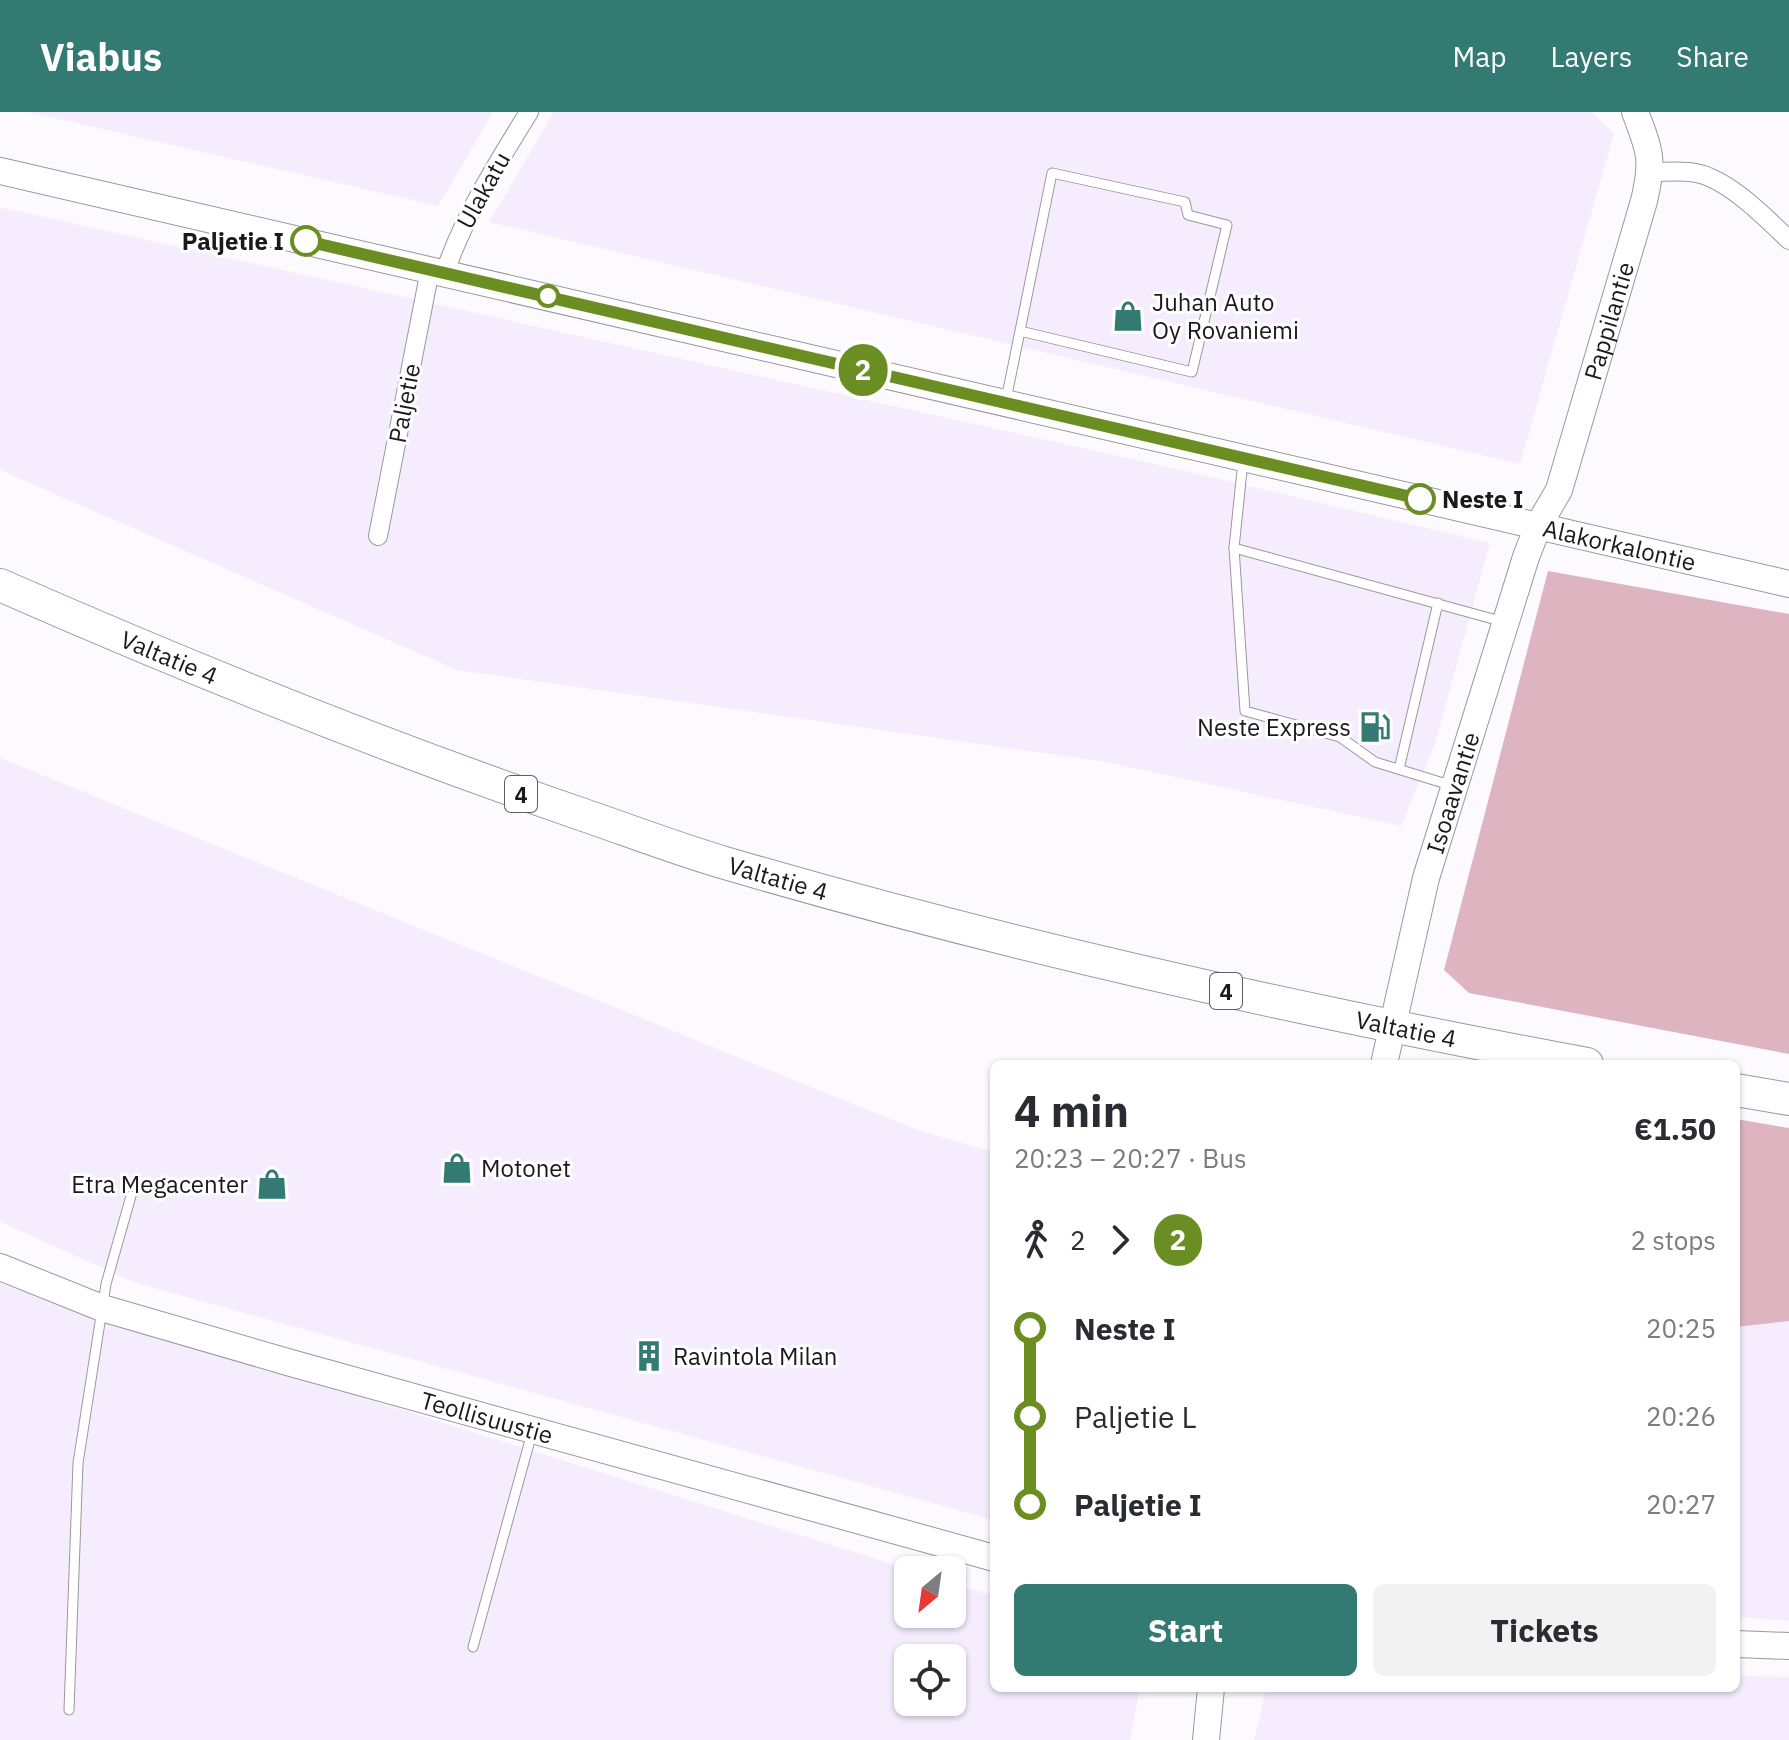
<!DOCTYPE html>
<html lang="en">
<head>
<meta charset="utf-8">
<style>
  :root { --surface:#fff; --page:#f2f2f3; --text:#2b2b33; --muted:#7c7c81; --accent:#337a72 }
  body { margin:0; font-family:"IBM Plex Sans",sans-serif; background:var(--page); color:var(--text); height:100vh; display:flex; flex-direction:column; font-size:30px; white-space:nowrap }
  * { box-sizing:border-box; margin:0 }
  p { font-size:26px; color:var(--muted) }
  .icon { flex:none; width:44px; height:44px; fill:none; stroke:currentColor; stroke-width:2; stroke-linecap:round; stroke-linejoin:round }
  .map { position:relative; flex:1; overflow:hidden }
  .panel { position:absolute; left:990px; top:948px; width:750px; height:632px; display:flex; flex-direction:column; background:var(--surface); border-radius:12px; box-shadow:0 2px 6px #0004 }
  .panel>* { flex:none }
  .badge { padding:0 16px; border-radius:26px; font-size:28px; line-height:52px }
  .needle { width:52px; rotate:209deg }
  .tools { position:absolute; left:894px; top:1444px; display:grid; gap:16px }
  .tools a { display:grid; place-items:center; width:72px; height:72px; border-radius:12px; background:var(--surface); box-shadow:0 2px 6px #0004; font-size:40px }
  .map>.badge { position:absolute; translate:-50% -50%; box-shadow:0 0 0 4px #fff }
  .legs { display:flex; align-items:center; gap:12px; height:88px; padding:0 24px; font-size:26px }
  .legs p { margin-inline-start:auto }
  .overview { display:flex; align-items:center; justify-content:space-between; height:136px; padding:0 24px }
  h1 { font-size:44px; font-weight:700; line-height:60px }
  .button { display:flex; gap:16px; margin-top:auto; padding:16px 24px }
  .button a { flex:1; height:92px; border-radius:12px; background:var(--accent); color:#fff; font-size:32px; font-weight:700; line-height:92px; text-align:center }
  .button a+a { background:var(--page); color:var(--text) }
  ul { padding:0 24px; list-style:none }
  li { display:flex; align-items:center; gap:28px; height:88px; font-size:30px }
  li i { display:grid; place-items:center; width:12px; height:100%; margin:0 10px; background:currentColor }
  li i::after { content:''; width:20px; height:20px; margin:-10px; border:6px solid; border-radius:50%; background:var(--surface) }
  li p { margin-inline-start:auto }
  li:first-child i { background:linear-gradient(#0000 50%,currentColor 0) }
  li:last-child i { background:linear-gradient(currentColor 50%,#0000 0) }
  header { display:flex; align-items:center; gap:48px; box-sizing:border-box; height:112px; padding:0 40px; background:var(--accent); color:#fff }
  header strong { font-size:38px }
  nav { display:flex; gap:44px; margin-inline-start:auto; font-size:28px }
  .map>svg:first-child { display:block }
  .built { fill:#f5edfd; fill-rule:evenodd }
  .forest { fill:#deb4c1 }
  .lines { fill:none; stroke-linecap:round; stroke-linejoin:round }
  .lane-casing { stroke:#9b979e; stroke-width:11 }
  .street-casing { stroke:#9b979e; stroke-width:20 }
  .secondary-casing { stroke:#9b979e; stroke-width:28 }
  .highway-casing { stroke:#9b979e; stroke-width:34 }
  .lane { stroke:#fff; stroke-width:9 }
  .street { stroke:#fff; stroke-width:18 }
  .secondary { stroke:#fff; stroke-width:26 }
  .highway { stroke:#fff; stroke-width:32 }
  .line-1-casing { stroke:#fff; stroke-width:18 }
  .line-1 { stroke:#6b8e23; stroke-width:12 }
  .stop-1-dot { fill:#fff; stroke:#6b8e23; stroke-width:4 }
  .labels { text-anchor:middle; dominant-baseline:central; stroke-width:6; stroke-linejoin:round; paint-order:stroke }
  .shield { fill:#fff; stroke:#5f5e5f; stroke-width:2 }
  .shield-label { font-size:22px; font-weight:bold; fill:#1a191b }
  .street-label { font-size:24px; fill:#1a191b; stroke:#fff }
  .stop-label { font-size:24px; font-weight:bold; fill:#1a191b; stroke:#fff; text-anchor:end }
  .poi-label { font-size:24px; fill:#1a191b; stroke:#fff; text-anchor:start }
</style>
</head>
<body>
<header>
<strong>Viabus</strong>
<nav><a>Map</a><a>Layers</a><a>Share</a></nav>
</header>
<div class="map">
<svg width="1789" height="1628" viewBox="0 0 1789 1628">
  <rect width="100%" height="100%" fill="#fcfaff"/>
  <!-- built -->
  <g class="built">
    <path d="M 28,0 L 493,0 L 438,94 Z"/>
    <path d="M 554,0 L 1592,0 L 1614,22 L 1520,352 L 489,110 Z"/>
    <path d="M 0,95 L 1181,358 L 1490,431 L 1435,632 L 1401,714 L 1106,650 L 457,558 L 0,358 Z"/>
    <path d="M 0,646 L 920,1019 L 994,1040 L 994,1408 L 136,1171 L 0,1110 Z"/>
    <path d="M 0,1171 L 911,1458 L 908,1458 L 908,1502 L 952,1502 L 952,1471 L 994,1484 L 994,1576 L 1140,1576 L 1130,1628 L 0,1628 ZM 908,1546 L 952,1546 L 952,1590 L 908,1590 Z"/>
    <path d="M 1789,1209 L 1789,1509 L 1736,1505 L 1736,1215 Z"/>
    <path d="M 1736,1564 L 1789,1565 L 1789,1628 L 1254,1628 L 1266,1576 L 1736,1576 Z"/>
  </g>
  <!-- forest -->
  <g class="forest">
    <path d="M 1548,459 L 1789,502 L 1789,942 L 1469,881 L 1444,858 Z"/>
    <path d="M 1736,1007 L 1789,1016 L 1789,1209 L 1736,1215 Z"/>
  </g>
  <g class="lines">
    <defs>
      <g id="lane">
        <path d="M 1006,288 L 1052,61 L 1185,90 L 1188,103 L 1227,113 L 1192,260 L 1020,219"/>
        <path d="M 1243,349 L 1234,436 L 1245,599 L 1340,625 L 1375,650 L 1453,674"/>
        <path d="M 1234,436 L 1504,510"/>
        <path d="M 1399,657 L 1438,491"/>
        <path d="M 473,1535 L 532,1321"/>
        <path d="M 69,1598 L 78,1351 L 106,1172 L 131,1084"/>
      </g>
      <g id="street">
        <path d="M 1651,60 C 1665,60 1682,58 1696,61 C 1728,67 1766,106 1789,128"/>
        <path d="M 445,160 C 465,102 497,52 529,0"/>
        <path d="M 378,424 L 430,158"/>
      </g>
      <g id="secondary">
        <path id="s1" d="M 0,59 L 1789,472"/>
        <path id="s2" d="M 1384,952 L 1426,766 L 1526,445 L 1538,414 L 1559,378 L 1644,89 C 1654,48 1650,39 1635,0"/>
        <path id="s3" d="M 0,1155 L 102,1196 L 291,1251 L 994,1446"/>
        <path d="M 1736,1532 L 1789,1534"/>
        <path d="M 1206,1628 L 1211,1576"/>
      </g>
      <g id="highway">
        <path id="s4" d="M 0,473 C 189,556 380,633 575,700 C 625,717 674,736 725,751 C 1008,834 1296,898 1587,952"/>
        <path d="M 1736,978 L 1789,987"/>
      </g>
    </defs>
    <!-- lane casing -->
    <use href="#lane" class="lane-casing"/>
    <!-- street casing -->
    <use href="#street" class="street-casing"/>
    <!-- secondary casing -->
    <use href="#secondary" class="secondary-casing"/>
    <!-- highway casing -->
    <use href="#highway" class="highway-casing"/>
    <!-- lane -->
    <use href="#lane" class="lane"/>
    <!-- street -->
    <use href="#street" class="street"/>
    <!-- secondary -->
    <use href="#secondary" class="secondary"/>
    <!-- highway -->
    <use href="#highway" class="highway"/>
  </g>
  <g class="lines">
    <defs>
      <path id="line-1" d="M 306,129 L 1420,387"/>
    </defs>
    <!-- line-1 casing -->
    <use href="#line-1" class="line-1-casing"/>
    <!-- line-1 -->
    <use href="#line-1" class="line-1"/>
  </g>
  <!-- icons -->
  <defs>
    <symbol id="shop-bare" viewBox="-9 -9 18 18"><path d="M-5-2.5h2.3a2.7 3.5 0 0 1 5.4 0H5L5.5 6h-11ZM-1.5-2.5h3a1.5 2.3 0 0 0-3 0Z" fill="#337a72" stroke="#fff" stroke-width="2.5" paint-order="stroke"/></symbol>
    <symbol id="fuel-bare" viewBox="-9 -9 18 18"><path d="M-5.5-6h7V0h2V4h1.3V-2.5L3-4.5l.8-.8L6-3V5H2.5V1h-1V6h-7ZM-4.2-4.7v3.2H.2V-4.7Z" fill="#337a72" stroke="#fff" stroke-width="2.5" paint-order="stroke"/></symbol>
    <symbol id="building-bare" viewBox="-9 -9 18 18"><path d="M-4-6H4V6H1V3H-1V6H-4ZM-2.5-4.3h1.7v1.8h-1.7ZM.8-4.3h1.7v1.8H.8ZM-2.5-1h1.7V.8h-1.7ZM.8-1h1.7V.8H.8Z" fill="#337a72" stroke="#fff" stroke-width="2.5" paint-order="stroke"/></symbol>
  </defs>
  <g fill-rule="evenodd">
    <use href="#shop-bare" x="1106" y="182" width="44" height="44"/>
    <use href="#fuel-bare" x="1353" y="593" width="44" height="44"/>
    <use href="#shop-bare" x="435" y="1034" width="44" height="44"/>
    <use href="#shop-bare" x="250" y="1050" width="44" height="44"/>
    <use href="#building-bare" x="627" y="1222" width="44" height="44"/>
  </g>
  <!-- markers -->
  <g class="stop-1-dot">
    <circle cx="306" cy="129" r="14"/>
    <circle cx="548" cy="184" r="10"/>
    <circle cx="1420" cy="387" r="14"/>
  </g>
  <g class="labels">
    <!-- shield labels -->
    <g class="shield">
      <rect x="505" y="664" width="32" height="36" rx="6"/>
      <rect x="1210" y="861" width="32" height="36" rx="6"/>
    </g>
    <g class="shield-label">
      <text x="521" y="682">4</text>
      <text x="1226" y="879">4</text>
    </g>
    <!-- street labels -->
    <g class="street-label">
      <text transform="translate(483 78) rotate(-61)">Ulakatu</text>
      <text stroke="none"><textPath href="#s2" startOffset="778">Pappilantie</textPath></text>
      <text transform="translate(404 291) rotate(-79)">Paljetie</text>
      <text stroke="none"><textPath href="#s1" startOffset="1662">Alakorkalontie</textPath></text>
      <text stroke="none"><textPath href="#s4" startOffset="184">Valtatie 4</textPath></text>
      <text stroke="none"><textPath href="#s2" startOffset="280">Isoaavantie</textPath></text>
      <text stroke="none"><textPath href="#s4" startOffset="832">Valtatie 4</textPath></text>
      <text stroke="none"><textPath href="#s4" startOffset="1478">Valtatie 4</textPath></text>
      <text stroke="none"><textPath href="#s3" startOffset="510">Teollisuustie</textPath></text>
    </g>
    <!-- stop labels -->
    <g class="stop-label">
      <text x="284" y="129">Paljetie I</text>
      <text x="1442" y="387" text-anchor="start">Neste I</text>
    </g>
    <!-- poi labels -->
    <g class="poi-label">
      <text x="1152" y="190">Juhan Auto<tspan x="1152" dy="28">Oy Rovaniemi</tspan></text>
      <text x="1351" y="615" text-anchor="end">Neste Express</text>
      <text x="481" y="1056">Motonet</text>
      <text x="248" y="1072" text-anchor="end">Etra Megacenter</text>
      <text x="673" y="1244">Ravintola Milan</text>
    </g>
  </g>
</svg>
<div class="tools">
<a><svg class="needle" viewBox="-14 -14 28 28"><path d="M0-13l5 13h-10z" fill="#e53935"/><path d="M0 13l5-13h-10z" fill="#7c7c81"/></svg></a>
<a><svg class="icon" aria-label="locate" viewBox="0 0 24 24"><circle cx="12" cy="12" r="6"/><path d="M12 2v4M12 18v4M2 12h4M18 12h4"/></svg></a>
</div>
<b class="badge" style="left:863px;top:258px;background:#6b8e23;color:#fff">2</b>
<section class="panel">
<div class="overview"><div><h1>4 min</h1><p>20:23 – 20:27 · Bus</p></div><b>€1.50</b></div>
<div class="legs"><svg class="icon" aria-label="walk" viewBox="0 0 24 24"><circle cx="13" cy="4" r="2"/><path d="M13 8l-2 6 4 7M11 14l-3 7M7 12l3-4h3l4 4"/></svg>2<svg class="icon" aria-label="forward" viewBox="0 0 24 24"><path d="M9 5l7 7-7 7"/></svg><b class="badge" style="background:#6b8e23;color:#fff">2</b><p>2 stops</p></div>
<ul>
<li><i style="color:#6b8e23"></i><b>Neste I</b><p>20:25</p></li>
<li><i style="color:#6b8e23"></i><span>Paljetie L</span><p>20:26</p></li>
<li><i style="color:#6b8e23"></i><b>Paljetie I</b><p>20:27</p></li>
</ul>
<div class="button"><a>Start</a><a>Tickets</a></div>
</section>
</div>
</body>
</html>
